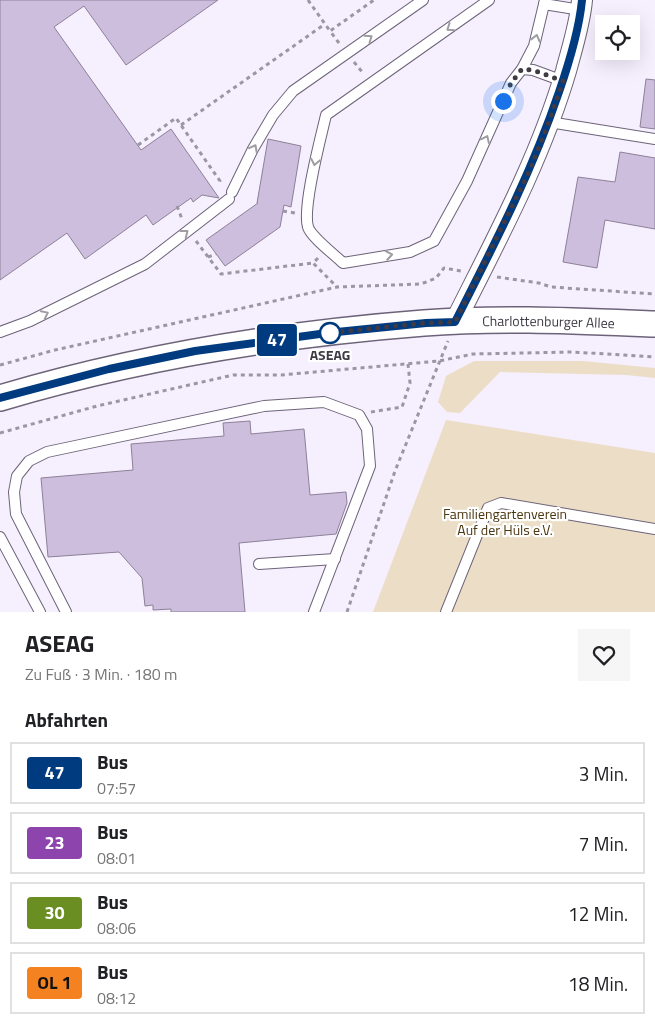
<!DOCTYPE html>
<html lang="de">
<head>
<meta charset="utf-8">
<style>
  :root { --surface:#fff; --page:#f6f6f6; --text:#202124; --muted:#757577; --line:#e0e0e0 }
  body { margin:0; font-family:"Titillium Web",sans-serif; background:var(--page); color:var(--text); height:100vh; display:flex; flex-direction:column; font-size:19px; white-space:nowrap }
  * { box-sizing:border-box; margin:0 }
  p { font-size:16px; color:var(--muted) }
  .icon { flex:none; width:28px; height:28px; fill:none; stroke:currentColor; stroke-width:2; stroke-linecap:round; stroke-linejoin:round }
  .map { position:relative; height:612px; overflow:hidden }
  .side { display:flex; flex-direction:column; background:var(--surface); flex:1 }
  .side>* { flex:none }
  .badge { padding:0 10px; border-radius:4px; font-size:18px; line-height:32px }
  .fabs { position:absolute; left:595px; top:15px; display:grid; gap:10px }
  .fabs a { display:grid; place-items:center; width:45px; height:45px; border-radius:0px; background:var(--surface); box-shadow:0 5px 20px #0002; font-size:25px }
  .you { position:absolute; width:25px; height:25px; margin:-12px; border:4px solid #fff; border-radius:50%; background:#1a73e8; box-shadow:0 0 0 8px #1a73e833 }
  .map>.badge { position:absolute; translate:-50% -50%; box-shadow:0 0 0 2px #fff }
  h2 { padding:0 25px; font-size:19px; line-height:45px }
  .round { display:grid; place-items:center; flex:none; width:52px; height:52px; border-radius:0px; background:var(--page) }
  .summary { display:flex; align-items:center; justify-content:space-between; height:85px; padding:0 25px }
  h1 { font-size:24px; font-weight:700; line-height:38px }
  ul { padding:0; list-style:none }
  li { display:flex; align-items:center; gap:15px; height:62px; margin:0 10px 8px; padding:0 15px; border:2px solid var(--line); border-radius:0px }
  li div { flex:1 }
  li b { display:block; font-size:19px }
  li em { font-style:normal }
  li .badge { min-width:55px; font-weight:700; text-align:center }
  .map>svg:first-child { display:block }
  .green { fill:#ecdec6 }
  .building { fill:#cdbede; stroke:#8c8198 }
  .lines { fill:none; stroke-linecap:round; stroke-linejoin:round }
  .service-casing { stroke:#6d6379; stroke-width:12 }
  .minor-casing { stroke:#6d6379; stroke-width:22 }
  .tertiary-casing { stroke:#6d6379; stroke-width:28 }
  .path { stroke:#9c96a3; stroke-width:3; stroke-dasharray:4 4; stroke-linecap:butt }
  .service { stroke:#fff; stroke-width:10 }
  .minor { stroke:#fff; stroke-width:20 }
  .tertiary { stroke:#fff; stroke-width:25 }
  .oneway { stroke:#9f9ca2 }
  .line-casing { stroke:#fff; stroke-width:11 }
  .line { stroke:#003b80; stroke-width:8 }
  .walk { stroke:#3f3a44; stroke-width:5; stroke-dasharray:0 9 }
  .stop-dot { fill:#fff; stroke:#003b80; stroke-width:2.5 }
  .labels { text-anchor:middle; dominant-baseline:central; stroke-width:4.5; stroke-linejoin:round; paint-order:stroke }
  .street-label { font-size:14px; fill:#3f3a44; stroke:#fff }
  .stop-label { font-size:14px; font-weight:bold; fill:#3f3a44; stroke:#fff }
  .park-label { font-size:14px; fill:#4b360f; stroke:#fff }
</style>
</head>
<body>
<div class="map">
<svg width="655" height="612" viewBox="0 0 655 612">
  <rect width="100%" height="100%" fill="#f6effe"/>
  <!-- green -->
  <g class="green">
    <path d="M 474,361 L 583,361 L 655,368 L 655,378 L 626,375 L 500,372 L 460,413 L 447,412 L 438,402 L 446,376 Z"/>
    <path d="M 446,420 L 655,453 L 655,612 L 373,612 Z"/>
  </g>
  <!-- building -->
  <g class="building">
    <path d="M 0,0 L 218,0 L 126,65 L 84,6 L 54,27 L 141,150 L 171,129 L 219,198 L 202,195 L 193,202 L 191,198 L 153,225 L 146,215 L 85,259 L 67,233 L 0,280 Z"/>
    <path d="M 646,79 L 655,80 L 655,129 L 640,127 Z"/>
    <path d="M 268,139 L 301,146 L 291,207 L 284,205 L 280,227 L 225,266 L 206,240 L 258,203 L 257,203 Z"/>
    <path d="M 620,152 L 655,158 L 655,229 L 605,220 L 597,268 L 563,262 L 578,177 L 615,182 Z"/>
    <path d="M 250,421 L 251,434 L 304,429 L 310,495 L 346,492 L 347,503 L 336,534 L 239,543 L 245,612 L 171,612 L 171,609 L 153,610 L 153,605 L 145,606 L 142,578 L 119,552 L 48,557 L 41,478 L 133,470 L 131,444 L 224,436 L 223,423 Z"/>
  </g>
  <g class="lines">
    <defs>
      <g id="service">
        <path d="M 489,0 L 326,115 C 321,137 302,207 308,227 C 311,237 335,255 343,263 L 410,252 L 434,241 L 467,181 L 511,83 L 522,69 L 534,46 L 545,0"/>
        <path d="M 544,4 L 581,10"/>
        <path d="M 522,69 L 533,70 L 563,81"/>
        <path d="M 549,122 L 655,139"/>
        <path d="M 232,192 L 253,149 L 273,115 L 293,91 L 423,0"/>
        <path d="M 0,332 L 30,321 L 145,264 L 229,199"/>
        <path d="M 0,537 L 40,612"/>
        <path d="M 259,564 L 335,559"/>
        <path d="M 66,612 L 16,514 L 14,492 L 17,476 L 29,461 L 47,452 L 264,406 L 324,402 L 359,415 L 367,429 L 370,466 L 314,612"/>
        <path d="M 446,612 L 488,508 L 501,503 L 655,529"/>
      </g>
      <path id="minor" d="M 455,322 C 496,240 540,159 566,71 C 572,48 580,24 582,0"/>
      <g id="tertiary">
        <path id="s1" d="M 0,398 C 138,357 281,334 424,323 C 501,317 578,321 655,324"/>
      </g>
    </defs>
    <!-- service casing -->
    <use href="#service" class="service-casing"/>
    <!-- minor casing -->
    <use href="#minor" class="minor-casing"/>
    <!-- tertiary casing -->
    <use href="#tertiary" class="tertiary-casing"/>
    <!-- path -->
    <g class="path">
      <path d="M 308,0 L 330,31"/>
      <path d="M 339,43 L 330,31 L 374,0"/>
      <path d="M 354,62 L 363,73"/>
      <path d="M 181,125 L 325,24"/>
      <path d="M 138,145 L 176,118 L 220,181 L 219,185"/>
      <path d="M 177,206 L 182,219"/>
      <path d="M 283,211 L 295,213"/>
      <path d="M 196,241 L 221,274 L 313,263"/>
      <path d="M 208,257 L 216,254"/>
      <path d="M 318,258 L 313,263 L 337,287"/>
      <path d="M 497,277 L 539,283 L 551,287 L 655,294"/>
      <path d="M 0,365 L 55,350 L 337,287 L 421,284 L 436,278 L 444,268 L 461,271"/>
      <path d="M 371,412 L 402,407 L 410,383 L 408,364"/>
      <path d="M 0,433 L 97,406 L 233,375 L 281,375 L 439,361 L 473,354 L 573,352 L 655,357"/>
      <path d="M 347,612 L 395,471 L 448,341"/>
    </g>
    <!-- service -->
    <use href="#service" class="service"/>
    <!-- minor -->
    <use href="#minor" class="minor"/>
    <!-- tertiary -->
    <use href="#tertiary" class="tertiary"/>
  </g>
  <!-- one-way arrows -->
  <defs><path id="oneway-chevron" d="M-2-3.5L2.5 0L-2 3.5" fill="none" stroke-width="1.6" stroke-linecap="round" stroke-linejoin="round" transform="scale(1.25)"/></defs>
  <g class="oneway">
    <use href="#oneway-chevron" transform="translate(450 28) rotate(145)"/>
    <use href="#oneway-chevron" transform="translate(369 38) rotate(-35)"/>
    <use href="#oneway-chevron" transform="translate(536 38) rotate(-76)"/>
    <use href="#oneway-chevron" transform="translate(486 139) rotate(-65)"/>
    <use href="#oneway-chevron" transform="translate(254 148) rotate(-62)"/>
    <use href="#oneway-chevron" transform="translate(315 162) rotate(101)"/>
    <use href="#oneway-chevron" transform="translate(185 233) rotate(-38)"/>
    <use href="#oneway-chevron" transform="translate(389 255) rotate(-10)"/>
    <use href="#oneway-chevron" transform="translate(45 314) rotate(-26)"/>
  </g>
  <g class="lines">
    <defs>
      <path id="line" d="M 0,398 L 109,369 L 195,351 L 327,333 L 426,323 L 455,322 C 493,247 532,172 559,92 C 569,63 579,31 582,0"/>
    </defs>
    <!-- line casing -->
    <use href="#line" class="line-casing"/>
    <!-- line -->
    <use href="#line" class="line"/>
    <!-- walk -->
    <path class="walk" d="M 330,333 L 327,333 L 426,323 L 455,322 L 529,172 L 549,122 L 563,81 L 533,70 L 522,69 L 511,83 L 503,101"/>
  </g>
  <!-- markers -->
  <circle class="stop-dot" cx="330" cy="333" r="10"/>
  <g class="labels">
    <!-- street labels -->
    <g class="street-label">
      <text stroke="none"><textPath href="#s1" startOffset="556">Charlottenburger Allee</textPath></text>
    </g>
    <!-- stop labels -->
    <g class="stop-label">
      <text x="330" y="354">ASEAG</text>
    </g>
    <!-- park labels -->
    <g class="park-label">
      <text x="505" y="513">Familiengartenverein<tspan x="505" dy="16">Auf der Hüls e.V.</tspan></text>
    </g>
  </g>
</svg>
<div class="fabs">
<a><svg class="icon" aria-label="locate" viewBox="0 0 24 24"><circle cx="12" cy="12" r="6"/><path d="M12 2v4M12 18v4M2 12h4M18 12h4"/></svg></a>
</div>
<div class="you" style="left:503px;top:101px"></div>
<b class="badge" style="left:277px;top:340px;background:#003b80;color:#fff">47</b>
</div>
<section class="side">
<div class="summary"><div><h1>ASEAG</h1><p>Zu Fuß · 3 Min. · 180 m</p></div><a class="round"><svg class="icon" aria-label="heart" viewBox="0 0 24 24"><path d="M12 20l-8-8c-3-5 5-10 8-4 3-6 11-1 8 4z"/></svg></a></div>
<h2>Abfahrten</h2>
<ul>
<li><span class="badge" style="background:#003b80;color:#fff">47</span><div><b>Bus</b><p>07:57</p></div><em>3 Min.</em></li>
<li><span class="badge" style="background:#8e44ad;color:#fff">23</span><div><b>Bus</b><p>08:01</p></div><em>7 Min.</em></li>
<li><span class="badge" style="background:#6b8e23;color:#fff">30</span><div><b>Bus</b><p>08:06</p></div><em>12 Min.</em></li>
<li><span class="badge" style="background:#f58220;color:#111">OL 1</span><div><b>Bus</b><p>08:12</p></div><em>18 Min.</em></li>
</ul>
</section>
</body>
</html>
